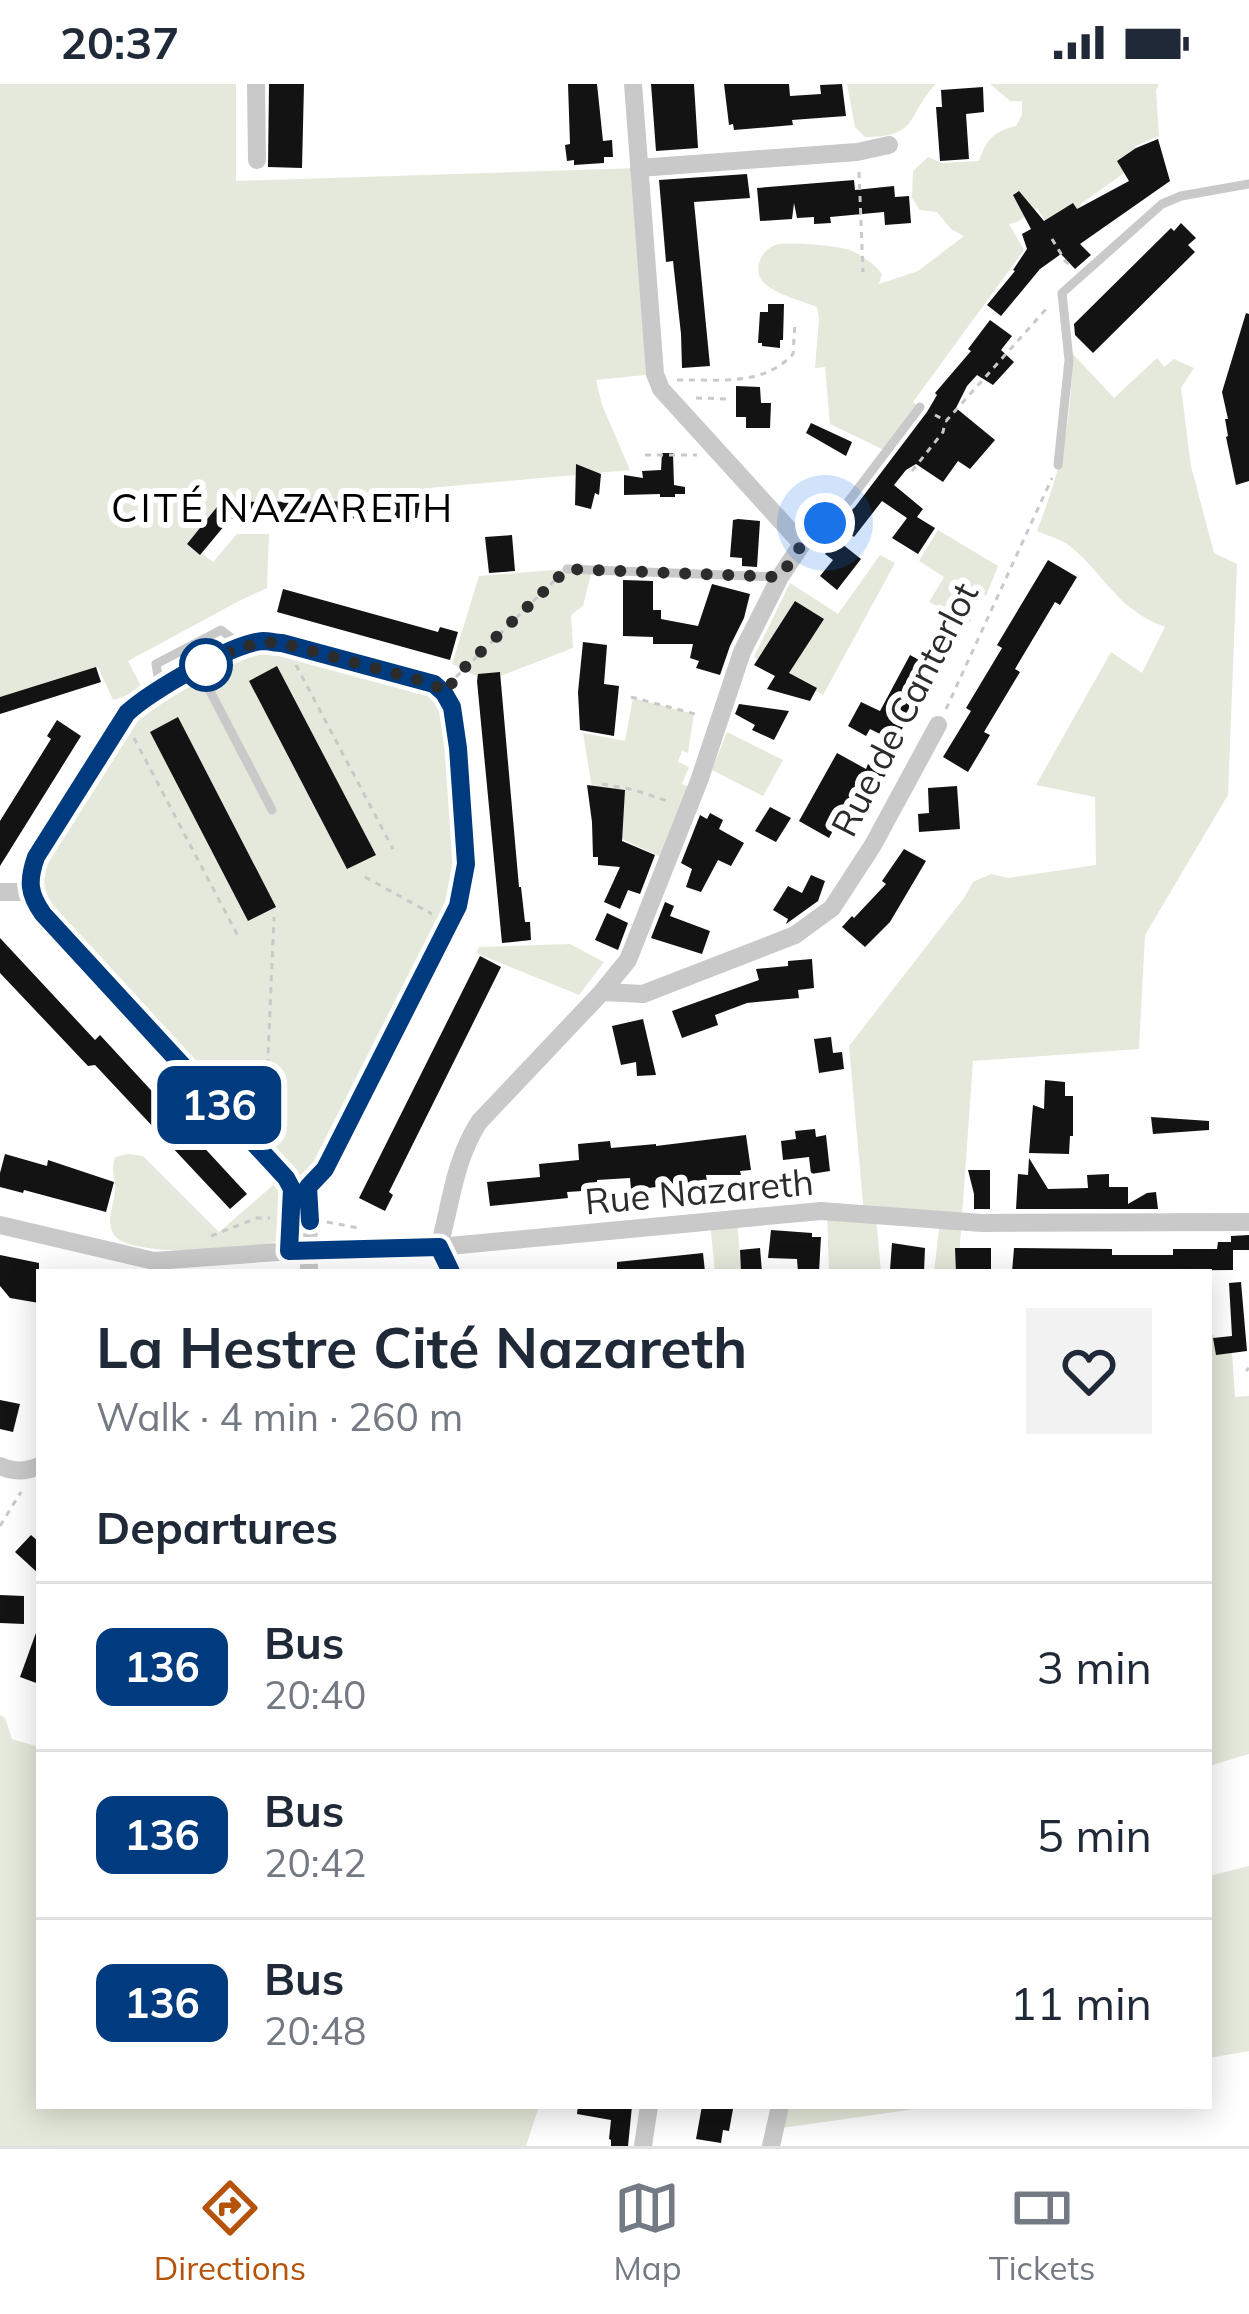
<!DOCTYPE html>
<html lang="en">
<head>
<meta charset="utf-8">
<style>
  :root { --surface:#fff; --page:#f2f2f3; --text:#1f2937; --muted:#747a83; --line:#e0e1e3; --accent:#b45309 }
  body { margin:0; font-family:Mulish,sans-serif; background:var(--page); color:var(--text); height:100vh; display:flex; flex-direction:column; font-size:45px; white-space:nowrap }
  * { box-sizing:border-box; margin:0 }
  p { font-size:39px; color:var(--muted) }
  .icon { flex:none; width:66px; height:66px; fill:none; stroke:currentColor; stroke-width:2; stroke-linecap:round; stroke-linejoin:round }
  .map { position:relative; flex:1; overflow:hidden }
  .details { position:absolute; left:36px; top:1185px; width:1176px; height:840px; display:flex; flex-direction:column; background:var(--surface); border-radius:0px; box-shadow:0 6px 30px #0003 }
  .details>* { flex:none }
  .badge { padding:0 24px; border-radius:18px; font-size:42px; line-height:78px }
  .you { position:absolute; width:60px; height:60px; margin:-30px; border:9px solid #fff; border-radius:50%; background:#1a73e8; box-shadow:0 0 0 18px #1a73e833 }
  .map>.badge { position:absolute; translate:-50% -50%; box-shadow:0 0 0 6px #fff }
  h2 { padding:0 60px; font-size:45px; line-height:108px }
  .round { display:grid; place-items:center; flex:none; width:126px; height:126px; border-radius:0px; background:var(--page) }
  .headline { display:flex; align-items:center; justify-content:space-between; height:204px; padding:0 60px }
  h1 { font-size:57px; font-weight:700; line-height:90px }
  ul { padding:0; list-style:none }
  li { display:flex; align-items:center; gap:36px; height:168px; padding:0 60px; border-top:3px solid var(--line) }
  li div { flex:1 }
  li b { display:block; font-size:45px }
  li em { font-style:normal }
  li .badge { min-width:132px; font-weight:700; text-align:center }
  .status { display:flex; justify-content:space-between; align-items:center; height:84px; padding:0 60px; background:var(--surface); direction:ltr }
  .status svg { height:33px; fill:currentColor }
  .tab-bar { display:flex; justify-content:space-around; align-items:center; height:168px; border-top:3px solid var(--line); background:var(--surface); font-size:33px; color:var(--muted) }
  .tab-bar a { display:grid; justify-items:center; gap:6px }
  .tab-bar .active { color:var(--accent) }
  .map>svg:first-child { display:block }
  .green { fill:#e4e9db }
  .building { fill:#131313 }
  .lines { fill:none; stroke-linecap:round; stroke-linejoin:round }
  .path { stroke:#c9c9c9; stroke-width:3; stroke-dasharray:6 6; stroke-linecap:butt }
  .service { stroke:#c9c9c9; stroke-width:9 }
  .minor { stroke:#c9c9c9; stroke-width:18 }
  .line-casing { stroke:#fff; stroke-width:27 }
  .line { stroke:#003b80; stroke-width:18 }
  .walk { stroke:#2c2c2c; stroke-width:12; stroke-dasharray:0 21.6 }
  .stop-dot { fill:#fff; stroke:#003b80; stroke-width:6 }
  .labels { text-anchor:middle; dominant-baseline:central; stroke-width:12; stroke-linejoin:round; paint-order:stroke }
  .street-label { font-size:36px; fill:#2c2c2c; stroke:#fff }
  .neighbourhood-label { font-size:39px; letter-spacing:3px; fill:#000; stroke:#fff }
</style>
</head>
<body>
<div class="status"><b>20:37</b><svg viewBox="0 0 49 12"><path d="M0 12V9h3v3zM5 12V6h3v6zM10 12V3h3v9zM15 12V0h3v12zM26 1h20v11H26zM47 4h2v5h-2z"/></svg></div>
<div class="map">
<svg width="1249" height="2062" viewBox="0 0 1249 2062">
  <rect width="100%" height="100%" fill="#fff"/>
  <!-- green -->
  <g class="green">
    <path d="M 0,0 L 236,0 L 236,97 L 639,84 L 655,290 L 596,296 L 602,321 L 630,386 L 429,404 L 421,422 L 224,421 L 192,462 L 213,478 L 237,450 L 269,450 L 267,504 L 239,517 L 128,577 L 143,606 L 113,616 L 98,583 L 0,615 Z"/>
    <path d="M 847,0 L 936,0 C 906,30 921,53 865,53 L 855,43 Z"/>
    <path d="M 990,0 L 1159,0 L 1156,6 L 1159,52 L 1135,62 L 1138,79 L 1082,119 L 1077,128 L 1086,154 L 1077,165 L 1063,165 L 1037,124 L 1017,138 L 1009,140 L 1024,166 L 913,318 L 920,323 L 886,367 L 830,340 L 825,283 L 815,284 L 819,235 L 817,223 C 800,216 777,211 764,199 C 752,187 760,167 775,161 C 787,157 841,162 852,167 C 863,172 874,180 882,190 L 879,200 L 918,187 L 964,152 L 951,145 L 937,128 L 920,126 L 912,114 L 913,87 L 928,73 L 942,79 L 979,77 C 986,56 994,47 1016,42 L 1022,31 L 1022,17 L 1010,17 Z"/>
    <path d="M 1072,269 L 1114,314 L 1157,274 L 1164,283 L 1174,275 L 1194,284 L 1181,304 L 1191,382 L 1214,469 L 1237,480 L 1228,711 L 1145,851 L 1139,965 L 973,977 L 958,1188 L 934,1188 L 940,1136 L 876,1132 L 881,1188 L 829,1188 L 827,1128 L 864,1130 L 849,962 L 964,814 L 973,798 L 991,790 L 1008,794 L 1096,781 L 1095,713 L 1036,701 L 1111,568 L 1142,589 L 1165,543 C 1115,524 1108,494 1071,463 C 1062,455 1048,452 1037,447 C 1062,382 1072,339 1072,269 Z"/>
    <path d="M 938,446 L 998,482 L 986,512 L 976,505 L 964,522 L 974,529 L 970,538 L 929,518 L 944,493 L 919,477 Z"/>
    <path d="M 880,471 L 895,479 L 823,611 L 754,573 L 790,499 L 838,530 Z"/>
    <path d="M 567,485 L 592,486 L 583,522 L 571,531 L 573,564 L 503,591 L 478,593 L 452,580 L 479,492 Z"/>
    <path d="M 251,559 L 445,607 L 465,800 L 309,1111 L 284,1091 L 28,799 L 137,622 Z"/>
    <path d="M 633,614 L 694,630 L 688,669 L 682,667 L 678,678 L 689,683 L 682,700 L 695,705 L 667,776 L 607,748 L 592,704 L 583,649 L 625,657 Z"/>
    <path d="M 727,648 L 783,676 L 763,712 L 712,686 Z"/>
    <path d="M 570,860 L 604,878 L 579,911 L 476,869 L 479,863 Z"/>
    <path d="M 128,1070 L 143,1072 L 219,1148 L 278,1097 L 287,1109 L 284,1148 C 279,1155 278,1157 270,1160 C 246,1169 138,1171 118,1155 C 101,1141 117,1117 115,1101 C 114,1089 111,1085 115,1073 Z"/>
    <path d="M 737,1135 L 741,1188 L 715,1188 L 710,1138 Z"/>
    <path d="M 1214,1251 L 1216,1270 L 1232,1269 L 1235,1313 L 1249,1312 L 1249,1670 L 1209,1682 L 1209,1252 Z"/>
    <path d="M 0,1631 L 5,1634 L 12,1655 L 39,1663 L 39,2022 L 539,2022 L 526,2062 L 0,2062 Z"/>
    <path d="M 1249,1782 L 1249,1967 L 1209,1974 L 1209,1792 Z"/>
    <path d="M 780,2022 L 936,2022 L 775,2045 Z"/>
  </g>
  <!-- building -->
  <g class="building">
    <path d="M 269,0 L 304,0 L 302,84 L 268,83 Z"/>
    <path d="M 568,0 L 597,0 L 603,57 L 612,56 L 613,73 L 604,73 L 604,79 L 574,81 L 574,76 L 567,77 L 565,61 L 570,60 Z"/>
    <path d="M 651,0 L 694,0 L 698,64 L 656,67 Z"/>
    <path d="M 724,0 L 789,0 L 790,12 L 821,10 L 820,1 L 842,0 L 846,32 L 792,36 L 793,41 L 734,46 L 733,40 L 729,41 Z"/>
    <path d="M 983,3 L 984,28 L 966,30 L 969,75 L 940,77 L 936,23 L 942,23 L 941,6 Z"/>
    <path d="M 1158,55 L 1170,97 L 1080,160 L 1091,171 L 1075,185 L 1061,170 L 1040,185 L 1001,232 L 987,221 L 1015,187 L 1013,186 L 1027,165 L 1022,150 L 1031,145 L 1013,111 L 1019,107 L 1044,137 L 1073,119 L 1077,125 L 1129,97 L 1117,77 L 1136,64 Z"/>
    <path d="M 747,90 L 750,114 L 694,118 L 710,282 L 682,284 L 681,250 L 673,177 L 666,178 L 659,96 Z"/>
    <path d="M 854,96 L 855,106 L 894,102 L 895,113 L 909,112 L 911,139 L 885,141 L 884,128 L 830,133 L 831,139 L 814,140 L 814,133 L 797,134 L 794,119 L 792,135 L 760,137 L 757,104 Z"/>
    <path d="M 1181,139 L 1196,154 L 1188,161 L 1195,168 L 1093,269 L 1075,251 L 1074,240 L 1171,144 L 1174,147 Z"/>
    <path d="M 768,220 L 784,220 L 783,256 L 780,256 L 780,264 L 762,262 L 762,259 L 758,259 L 760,228 L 768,228 Z"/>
    <path d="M 1246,229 L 1249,230 L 1249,397 L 1236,401 L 1226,353 L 1228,352 L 1225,335 L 1228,335 L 1222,308 Z"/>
    <path d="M 990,236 L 1012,252 L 1001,266 L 1014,278 L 993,301 L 977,291 L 967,302 L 956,324 L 995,356 L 970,385 L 958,377 L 943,398 L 916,380 L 906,386 L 894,401 L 923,425 L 917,433 L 935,444 L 918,470 L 892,454 L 907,434 L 882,417 L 854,453 L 837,440 L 855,423 L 927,328 L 937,311 L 935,309 L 971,267 L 968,265 Z"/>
    <path d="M 736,302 L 760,303 L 761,319 L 771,319 L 770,344 L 746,344 L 746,333 L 736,333 Z"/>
    <path d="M 811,339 L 852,358 L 846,372 L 806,349 Z"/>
    <path d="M 662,369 L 673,369 L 674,401 L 685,403 L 685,410 L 675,410 L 675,413 L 660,413 L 660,410 L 624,411 L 624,391 L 643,394 L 642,387 L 661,386 Z"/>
    <path d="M 576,380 L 601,390 L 599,411 L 595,409 L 591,425 L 575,421 Z"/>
    <path d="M 420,417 L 417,434 L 230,435 L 200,471 L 187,460 L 221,418 Z"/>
    <path d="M 738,435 L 760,437 L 757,483 L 742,482 L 742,474 L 730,473 L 733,436 Z"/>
    <path d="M 512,451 L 515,487 L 489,489 L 485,453 Z"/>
    <path d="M 837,456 L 861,475 L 837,506 L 820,492 L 833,476 L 825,470 Z"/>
    <path d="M 1048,476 L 1077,493 L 1060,521 L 1055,518 L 1015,585 L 1020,588 L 984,648 L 990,651 L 968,688 L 943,673 L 971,627 L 966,624 L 1002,564 L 997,561 Z"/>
    <path d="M 623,496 L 653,497 L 653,526 L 661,526 L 661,535 L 698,542 L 712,500 L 750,510 L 744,534 L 730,562 L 720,591 L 696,584 L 699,577 L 690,574 L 693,560 L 653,560 L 653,553 L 623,552 Z"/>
    <path d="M 283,505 L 438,548 L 440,543 L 458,548 L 450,576 L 277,528 Z"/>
    <path d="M 795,517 L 824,535 L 789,589 L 817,604 L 810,617 L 767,605 L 775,592 L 754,581 Z"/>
    <path d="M 941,535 L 958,544 L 945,569 L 928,560 Z"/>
    <path d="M 583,558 L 607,561 L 604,600 L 619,602 L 614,652 L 580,646 L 578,608 Z"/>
    <path d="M 910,571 L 930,582 L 901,640 L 904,642 L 894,657 L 870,645 L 866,652 L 848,642 L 861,618 L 880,627 Z"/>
    <path d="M 277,582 L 376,771 L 347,785 L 249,597 Z"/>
    <path d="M 96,583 L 101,598 L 0,630 L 0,613 Z"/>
    <path d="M 500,588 L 519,803 L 521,803 L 525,838 L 530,838 L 531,856 L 502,859 L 477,597 L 478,590 Z"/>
    <path d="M 739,620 L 789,627 L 774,656 L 752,646 L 755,641 L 735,630 Z"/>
    <path d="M 178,633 L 276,823 L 248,837 L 150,648 Z"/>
    <path d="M 57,636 L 81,652 L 0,782 L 0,737 L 51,655 L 47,652 Z"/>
    <path d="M 837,669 L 866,685 L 868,680 L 886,690 L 879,702 L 862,693 L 864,688 L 829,754 L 799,737 Z"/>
    <path d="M 587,701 L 625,706 L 622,757 L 655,771 L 640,810 L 628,806 L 620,825 L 604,818 L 620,783 L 598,781 L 598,773 L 593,773 L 592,738 Z"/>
    <path d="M 957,702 L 960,745 L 919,748 L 918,730 L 929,729 L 928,704 Z"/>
    <path d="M 770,723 L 791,734 L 776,758 L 755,747 Z"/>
    <path d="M 710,729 L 723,736 L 719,745 L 744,759 L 731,782 L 718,776 L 701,808 L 686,803 L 692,785 L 681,779 L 700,731 L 707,735 Z"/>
    <path d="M 904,765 L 926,777 L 890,838 L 865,863 L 842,843 L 852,832 L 854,834 L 886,800 L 882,797 Z"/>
    <path d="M 811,791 L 825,797 L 818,817 L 786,840 L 788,835 L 773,826 L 788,802 L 802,809 Z"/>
    <path d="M 665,818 L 674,822 L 670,832 L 710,847 L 702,870 L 651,854 Z"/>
    <path d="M 607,829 L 628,839 L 618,866 L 595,856 Z"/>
    <path d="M 0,854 L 95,956 L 100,951 L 247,1110 L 230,1125 L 95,981 L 88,982 L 0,889 Z"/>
    <path d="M 480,872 L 501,883 L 389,1108 L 393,1111 L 385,1127 L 359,1114 Z"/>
    <path d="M 812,875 L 814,904 L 798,906 L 799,914 L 747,919 L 715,931 L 718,941 L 682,954 L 672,927 L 759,896 L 756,885 L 788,882 L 788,877 Z"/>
    <path d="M 643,935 L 656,991 L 637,992 L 636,978 L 621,981 L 612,942 Z"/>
    <path d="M 831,953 L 833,969 L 842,968 L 844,985 L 819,989 L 814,955 Z"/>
    <path d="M 1045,996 L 1065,998 L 1065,1012 L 1073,1012 L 1073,1052 L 1070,1052 L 1069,1070 L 1029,1069 L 1033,1021 L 1044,1025 Z"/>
    <path d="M 1151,1033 L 1209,1037 L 1209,1046 L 1153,1050 Z"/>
    <path d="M 815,1045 L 816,1053 L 826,1051 L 830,1087 L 811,1090 L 809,1073 L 783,1076 L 781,1057 L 796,1055 L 795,1047 Z"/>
    <path d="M 746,1051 L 751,1086 L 740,1087 L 741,1091 L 706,1091 L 707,1097 L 631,1106 L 630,1094 L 597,1096 L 598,1106 L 567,1108 L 568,1114 L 490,1122 L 487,1098 L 540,1093 L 539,1080 L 579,1076 L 578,1060 L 610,1057 L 611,1064 L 656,1060 L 656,1062 Z"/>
    <path d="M 5,1070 L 47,1082 L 48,1076 L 114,1098 L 106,1128 L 24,1106 L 23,1109 L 0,1103 L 0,1089 Z"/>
    <path d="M 1029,1074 L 1048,1105 L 1088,1104 L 1087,1091 L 1109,1090 L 1109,1103 L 1128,1103 L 1128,1120 L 1147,1109 L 1156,1108 L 1158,1125 L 1016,1125 L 1018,1090 L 1028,1091 Z"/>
    <path d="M 968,1086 L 990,1086 L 990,1125 L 974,1125 L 974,1110 Z"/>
    <path d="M 771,1146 L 812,1149 L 812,1153 L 821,1153 L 819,1188 L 798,1188 L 797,1175 L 768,1174 Z"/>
    <path d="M 1249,1151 L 1249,1166 L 1233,1166 L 1233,1186 L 1012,1188 L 1014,1164 L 1112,1165 L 1112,1171 L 1173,1171 L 1173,1165 L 1217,1165 L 1218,1158 L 1231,1158 L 1231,1152 Z"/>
    <path d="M 892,1159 L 925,1164 L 924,1188 L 890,1186 Z"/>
    <path d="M 760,1164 L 762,1188 L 741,1188 L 740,1166 Z"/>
    <path d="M 955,1164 L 991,1164 L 991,1188 L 956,1188 Z"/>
    <path d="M 703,1169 L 705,1188 L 617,1188 L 617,1178 Z"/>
    <path d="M 0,1171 L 39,1179 L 39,1219 L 10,1214 L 0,1202 Z"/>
    <path d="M 1241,1198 L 1247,1267 L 1216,1271 L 1213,1254 L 1232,1252 L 1229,1199 Z"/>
    <path d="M 0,1316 L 20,1320 L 13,1348 L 0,1345 Z"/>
    <path d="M 31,1451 L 39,1458 L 39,1490 L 15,1468 Z"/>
    <path d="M 0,1511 L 24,1512 L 24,1540 L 0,1539 Z"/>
    <path d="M 37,1546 L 39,1547 L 39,1600 L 20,1593 Z"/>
    <path d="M 578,2022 L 632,2022 L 628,2062 L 611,2062 L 611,2056 L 609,2055 L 611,2036 L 577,2030 Z"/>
    <path d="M 702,2022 L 733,2025 L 729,2047 L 723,2046 L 721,2059 L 696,2055 Z"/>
  </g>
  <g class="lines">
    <!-- path -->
    <g class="path">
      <path d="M 859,88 L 863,188"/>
      <path d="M 1052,155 L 1066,178 L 1072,182"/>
      <path d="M 677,296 C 718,295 763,303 793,270 L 795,239"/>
      <path d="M 696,314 L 730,315"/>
      <path d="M 935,331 L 946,337 L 1048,223"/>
      <path d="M 645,371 L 697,371"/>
      <path d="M 912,387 L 943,348 L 945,339"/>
      <path d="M 296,581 L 393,765"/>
      <path d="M 456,593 L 556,495"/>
      <path d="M 631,613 L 699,631"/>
      <path d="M 946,625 L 1052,394"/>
      <path d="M 134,654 L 239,854"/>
      <path d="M 602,700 L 635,706 L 670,718"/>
      <path d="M 365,793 L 432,830"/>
      <path d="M 265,1041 L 274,833"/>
      <path d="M 327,1138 L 359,1144"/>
      <path d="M 211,1152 L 257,1134 L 270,1134"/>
      <path d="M 1246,1287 L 1249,1284"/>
      <path d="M 0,1442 L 21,1408"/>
    </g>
    <!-- service -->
    <g class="service">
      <path d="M 1058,381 L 1069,276 L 1062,209 L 1162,120 L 1181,112 L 1249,100"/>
      <path d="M 802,460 L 848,418 L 920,323"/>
      <path d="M 567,485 L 780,493"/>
      <path d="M 198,584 L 272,726"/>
      <path d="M 160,604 L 156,580 L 221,546 L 234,556 L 241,557"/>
    </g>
    <!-- minor -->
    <g class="minor">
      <path d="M 256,0 L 257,76"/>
      <path d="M 639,84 L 857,68 L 889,61"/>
      <path d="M 0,808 L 31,808"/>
      <path d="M 602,908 L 643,910 L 795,851 L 832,824 L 873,761 L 938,641"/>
      <path d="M 308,1103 L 309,1188"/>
      <path d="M 0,1141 L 154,1177 L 307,1166 L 439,1163 L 821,1127 L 982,1139 L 1249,1138"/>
      <path d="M 439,1163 C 451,1120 454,1077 479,1038 L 602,908 L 628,876 L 699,697 L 742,568 L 780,493 L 802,460 L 661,305 L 655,290 L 633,0"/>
      <path d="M 439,1163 L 451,1188"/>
      <path d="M 289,1167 L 292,1105 L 286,1094 L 43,829 C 28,809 28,796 36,773 L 118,640 L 147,612 L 240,563 L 262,557 L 282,559 L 434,600 C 441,606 449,613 452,622 C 462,648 468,766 464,795 C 462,811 457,826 451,841 L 325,1086 L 308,1103 L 292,1105"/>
      <path d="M 0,1382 C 14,1388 25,1388 39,1382"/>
      <path d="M 643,2062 L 649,2022"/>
      <path d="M 771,2062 L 780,2022"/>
    </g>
  </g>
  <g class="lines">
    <defs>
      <path id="line" d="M 310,1137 L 308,1103 L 325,1085 L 458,822 L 466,780 L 458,664 L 452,623 L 444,609 L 434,600 L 282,559 C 276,559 269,557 263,557 C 232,559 150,608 127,629 L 36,773 C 28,796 28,809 43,830 L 286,1094 L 292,1105 L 289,1167 L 439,1163 L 451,1188"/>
    </defs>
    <!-- line casing -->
    <use href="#line" class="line-casing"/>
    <!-- line -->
    <use href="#line" class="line"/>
    <!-- walk -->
    <path class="walk" d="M 206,581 L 198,584 C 228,569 248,556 282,559 L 434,600 L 444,609 L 463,585 L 567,485 L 780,493 L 802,460 L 825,439"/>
  </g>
  <!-- markers -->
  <circle class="stop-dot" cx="206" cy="581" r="24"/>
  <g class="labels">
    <!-- street labels -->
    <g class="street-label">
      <text transform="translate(904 625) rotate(-63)">Rue de Canterlot</text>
      <text transform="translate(699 1107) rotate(-5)">Rue Nazareth</text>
    </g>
    <!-- neighbourhood labels -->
    <g class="neighbourhood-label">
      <text x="283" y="423">CITÉ NAZARETH</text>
    </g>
  </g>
</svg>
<div class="you" style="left:825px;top:439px"></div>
<b class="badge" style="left:219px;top:1021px;background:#003b80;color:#fff">136</b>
<section class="details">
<div class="headline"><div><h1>La Hestre Cité Nazareth</h1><p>Walk · 4 min · 260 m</p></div><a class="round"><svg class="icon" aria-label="heart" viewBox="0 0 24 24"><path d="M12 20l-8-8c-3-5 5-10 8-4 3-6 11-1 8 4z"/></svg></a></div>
<h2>Departures</h2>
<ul>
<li><span class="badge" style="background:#003b80;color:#fff">136</span><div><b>Bus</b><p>20:40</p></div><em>3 min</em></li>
<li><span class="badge" style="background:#003b80;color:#fff">136</span><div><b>Bus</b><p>20:42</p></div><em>5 min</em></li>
<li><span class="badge" style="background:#003b80;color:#fff">136</span><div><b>Bus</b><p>20:48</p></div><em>11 min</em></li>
</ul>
</section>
</div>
<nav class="tab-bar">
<a class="active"><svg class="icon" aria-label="directions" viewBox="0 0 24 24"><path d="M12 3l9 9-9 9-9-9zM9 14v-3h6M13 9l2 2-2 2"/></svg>Directions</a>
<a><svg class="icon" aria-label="map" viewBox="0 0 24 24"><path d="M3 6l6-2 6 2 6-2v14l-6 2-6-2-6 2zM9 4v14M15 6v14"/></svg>Map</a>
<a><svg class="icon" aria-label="tickets" viewBox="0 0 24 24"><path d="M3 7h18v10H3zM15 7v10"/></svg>Tickets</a>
</nav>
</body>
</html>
